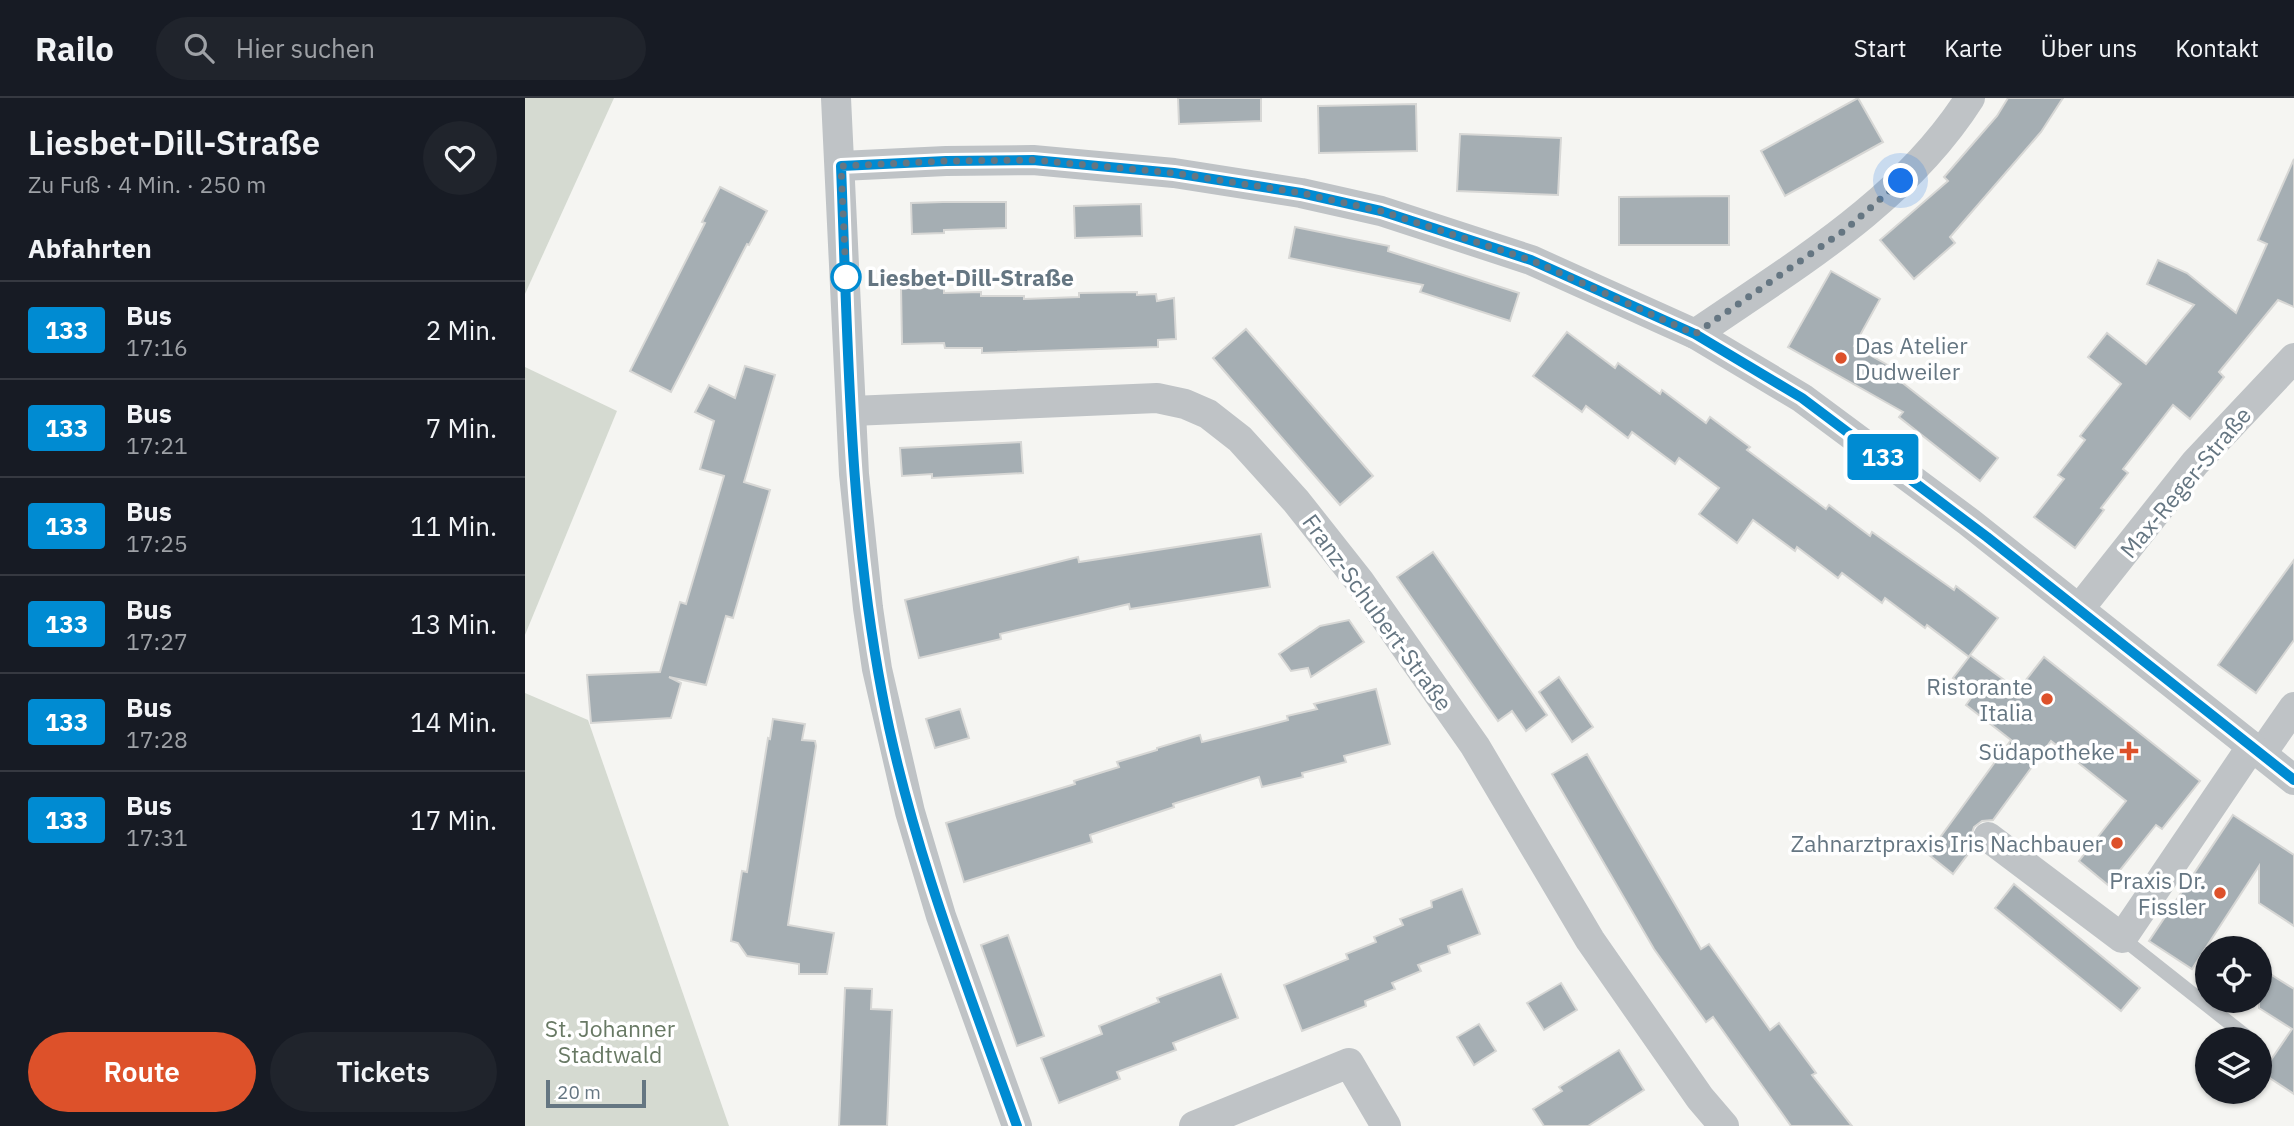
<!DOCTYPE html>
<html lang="de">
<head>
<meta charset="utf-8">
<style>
  :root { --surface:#171b24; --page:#20242c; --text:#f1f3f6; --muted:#9ea1a6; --line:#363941; --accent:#dd512a }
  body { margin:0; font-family:"IBM Plex Sans",sans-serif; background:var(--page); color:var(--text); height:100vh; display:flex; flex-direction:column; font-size:26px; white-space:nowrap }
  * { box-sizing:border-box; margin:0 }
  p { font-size:23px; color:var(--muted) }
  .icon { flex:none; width:38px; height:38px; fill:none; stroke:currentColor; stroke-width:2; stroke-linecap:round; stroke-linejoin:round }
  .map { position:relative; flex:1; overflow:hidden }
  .details { display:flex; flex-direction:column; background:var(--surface); width:525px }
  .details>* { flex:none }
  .badge { padding:0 14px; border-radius:5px; font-size:24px; line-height:46px }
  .fabs { position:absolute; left:1670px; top:838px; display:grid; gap:14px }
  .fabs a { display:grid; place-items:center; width:77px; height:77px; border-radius:50%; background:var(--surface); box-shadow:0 2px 5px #0004; font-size:35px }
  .scale { position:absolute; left:21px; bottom:18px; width:100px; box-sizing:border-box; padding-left:7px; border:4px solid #657682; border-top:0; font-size:19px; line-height:24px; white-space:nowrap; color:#657682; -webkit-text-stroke:5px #fff; paint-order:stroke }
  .you { position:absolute; width:35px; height:35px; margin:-18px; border:5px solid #fff; border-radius:50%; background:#1a73e8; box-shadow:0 0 0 10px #1a73e833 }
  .map>.badge { position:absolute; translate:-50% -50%; box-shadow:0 0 0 4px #fff }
  h2 { padding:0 28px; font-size:26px; line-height:63px }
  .round { display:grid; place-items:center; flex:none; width:74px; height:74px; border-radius:37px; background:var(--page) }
  .headline { display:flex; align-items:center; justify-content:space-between; height:119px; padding:0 28px }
  h1 { font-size:33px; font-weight:600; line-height:52px }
  .button { display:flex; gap:14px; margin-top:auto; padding:14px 28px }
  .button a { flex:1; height:80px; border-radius:42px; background:var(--accent); color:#fff; font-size:28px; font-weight:600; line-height:80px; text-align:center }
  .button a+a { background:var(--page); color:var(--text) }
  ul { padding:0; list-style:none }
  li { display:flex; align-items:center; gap:21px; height:98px; padding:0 28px; border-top:2px solid var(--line) }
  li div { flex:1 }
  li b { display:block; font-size:26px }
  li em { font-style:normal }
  li .badge { min-width:77px; font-weight:700; text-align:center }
  header { display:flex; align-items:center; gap:42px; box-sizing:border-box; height:98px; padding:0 35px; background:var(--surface); border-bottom:2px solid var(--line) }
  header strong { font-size:33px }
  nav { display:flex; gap:38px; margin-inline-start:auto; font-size:24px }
  .search { width:490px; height:63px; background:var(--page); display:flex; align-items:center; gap:18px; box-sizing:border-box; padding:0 24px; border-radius:38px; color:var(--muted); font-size:26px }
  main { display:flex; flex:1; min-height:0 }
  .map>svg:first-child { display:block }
  .green { fill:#d5dad1 }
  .building { fill:#a5aeb3; stroke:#d7d7d5; stroke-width:2 }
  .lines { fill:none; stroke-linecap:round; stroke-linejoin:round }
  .lane { stroke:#bfc3c6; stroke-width:14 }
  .street { stroke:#bfc3c6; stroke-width:30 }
  .line-casing { stroke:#fff; stroke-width:16 }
  .line { stroke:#008bd2; stroke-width:10 }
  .walk { stroke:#657682; stroke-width:7; stroke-dasharray:0 12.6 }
  .stop-dot { fill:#fff; stroke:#008bd2; stroke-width:3.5 }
  .poi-dot { fill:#dd512a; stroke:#fff; stroke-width:2.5 }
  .labels { text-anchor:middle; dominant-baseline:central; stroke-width:7; stroke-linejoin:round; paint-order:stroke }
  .stop-label { font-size:23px; font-weight:bold; fill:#657682; stroke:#fff; text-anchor:start }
  .poi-label { font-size:23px; fill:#657682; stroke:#fff; text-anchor:end }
  .street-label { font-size:23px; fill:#657682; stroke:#fff }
  .park-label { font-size:23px; fill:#687964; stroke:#fff }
</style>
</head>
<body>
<header>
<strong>Railo</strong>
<div class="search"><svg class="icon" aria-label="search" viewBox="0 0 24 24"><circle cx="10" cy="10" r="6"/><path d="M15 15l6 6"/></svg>Hier suchen</div>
<nav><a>Start</a><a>Karte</a><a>Über uns</a><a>Kontakt</a></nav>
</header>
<main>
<section class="details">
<div class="headline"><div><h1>Liesbet-Dill-Straße</h1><p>Zu Fuß · 4 Min. · 250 m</p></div><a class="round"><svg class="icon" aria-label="heart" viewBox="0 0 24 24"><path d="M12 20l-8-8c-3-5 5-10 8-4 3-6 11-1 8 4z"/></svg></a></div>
<h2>Abfahrten</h2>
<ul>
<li><span class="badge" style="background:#008bd2;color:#fff">133</span><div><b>Bus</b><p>17:16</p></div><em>2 Min.</em></li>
<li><span class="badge" style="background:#008bd2;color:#fff">133</span><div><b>Bus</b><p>17:21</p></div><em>7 Min.</em></li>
<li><span class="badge" style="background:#008bd2;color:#fff">133</span><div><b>Bus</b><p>17:25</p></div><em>11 Min.</em></li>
<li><span class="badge" style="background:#008bd2;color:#fff">133</span><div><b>Bus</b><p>17:27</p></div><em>13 Min.</em></li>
<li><span class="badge" style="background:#008bd2;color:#fff">133</span><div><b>Bus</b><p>17:28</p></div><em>14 Min.</em></li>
<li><span class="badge" style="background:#008bd2;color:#fff">133</span><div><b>Bus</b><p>17:31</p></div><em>17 Min.</em></li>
</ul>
<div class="button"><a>Route</a><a>Tickets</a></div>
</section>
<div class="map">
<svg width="1769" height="1028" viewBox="0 0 1769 1028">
  <rect width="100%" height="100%" fill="#f5f5f2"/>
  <!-- green -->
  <g class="green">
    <path d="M 0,0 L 89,0 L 0,196 Z"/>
    <path d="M 0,269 L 92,313 L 0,537 Z"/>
    <path d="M 0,595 L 63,622 L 204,1028 L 0,1028 Z"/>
  </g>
  <!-- building -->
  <g class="building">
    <path d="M 653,0 L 736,0 L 736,23 L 654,26 Z"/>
    <path d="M 1333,0 L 1358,44 L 1260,98 L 1236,53 Z"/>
    <path d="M 1483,0 L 1538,0 L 1516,34 L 1425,139 L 1430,145 L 1389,181 L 1355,142 L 1423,83 L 1419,79 L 1472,18 Z"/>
    <path d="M 891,6 L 892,53 L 794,55 L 793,8 Z"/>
    <path d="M 935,36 L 1036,40 L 1033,97 L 932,93 Z"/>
    <path d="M 1769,61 L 1769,209 L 1753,202 L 1694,274 L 1699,279 L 1665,321 L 1648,307 L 1598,371 L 1603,375 L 1576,410 L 1579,412 L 1550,450 L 1509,419 L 1539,381 L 1533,377 L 1560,342 L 1555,338 L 1596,286 L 1563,259 L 1582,235 L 1621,266 L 1669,207 L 1622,186 L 1633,162 L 1662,175 L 1711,215 L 1742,146 L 1733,142 Z"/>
    <path d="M 195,89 L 242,113 L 224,147 L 222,146 L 146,294 L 105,273 L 180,125 L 177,124 Z"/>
    <path d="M 1204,98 L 1204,147 L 1094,147 L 1094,99 Z"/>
    <path d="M 418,104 L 481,104 L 481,130 L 419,132 L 419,135 L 387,136 L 386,105 Z"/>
    <path d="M 616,106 L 617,138 L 550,140 L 549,108 Z"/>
    <path d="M 770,129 L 864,148 L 863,153 L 994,195 L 985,223 L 895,194 L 898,187 L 764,160 Z"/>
    <path d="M 1306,173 L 1355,201 L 1329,248 L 1368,270 L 1365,275 L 1473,360 L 1455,383 L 1374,319 L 1378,314 L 1263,249 Z"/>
    <path d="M 376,189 L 419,189 L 419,195 L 456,194 L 456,198 L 499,198 L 499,201 L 554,199 L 554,195 L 612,194 L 612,197 L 631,196 L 632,203 L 649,200 L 651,241 L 633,242 L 633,249 L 457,255 L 457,250 L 420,250 L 419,245 L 377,246 Z"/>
    <path d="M 721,231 L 848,378 L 815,407 L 688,260 Z"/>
    <path d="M 1042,234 L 1090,270 L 1093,265 L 1135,296 L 1137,292 L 1181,325 L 1185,319 L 1225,349 L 1222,352 L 1301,411 L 1304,407 L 1345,438 L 1347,434 L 1429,492 L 1431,488 L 1473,520 L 1445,557 L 1493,592 L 1519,559 L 1675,683 L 1637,731 L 1631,727 L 1583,787 L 1554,763 L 1601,703 L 1526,643 L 1468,722 L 1457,723 L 1449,729 L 1446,738 L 1449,748 L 1428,776 L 1403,756 L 1486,642 L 1441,607 L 1449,596 L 1428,580 L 1444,559 L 1402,527 L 1400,530 L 1360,500 L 1357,505 L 1317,475 L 1313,480 L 1272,449 L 1270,453 L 1228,422 L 1212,445 L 1174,416 L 1194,390 L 1154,360 L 1150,366 L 1107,334 L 1103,340 L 1061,308 L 1057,314 L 1008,278 Z"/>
    <path d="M 220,268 L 250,277 L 219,384 L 245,392 L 208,520 L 201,518 L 181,587 L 144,579 L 156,585 L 146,620 L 66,625 L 62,577 L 135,574 L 155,504 L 161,506 L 199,378 L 175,371 L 189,323 L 170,314 L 184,287 L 210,300 Z"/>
    <path d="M 496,344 L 498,375 L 407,380 L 407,376 L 377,378 L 375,350 Z"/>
    <path d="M 736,436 L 745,489 L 605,511 L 604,506 L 475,536 L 476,541 L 394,560 L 380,502 L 553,459 L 554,464 Z"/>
    <path d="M 908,454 L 1022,617 L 1001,633 L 987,613 L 973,623 L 872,479 Z"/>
    <path d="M 1769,462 L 1769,542 L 1731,595 L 1693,567 Z"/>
    <path d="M 824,522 L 839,544 L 786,579 L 783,570 L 766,573 L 754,556 L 795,528 Z"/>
    <path d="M 1034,579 L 1068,629 L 1047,644 L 1014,594 Z"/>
    <path d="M 851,591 L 865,646 L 819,658 L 821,664 L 777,675 L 778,679 L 737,689 L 734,679 L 648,706 L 649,709 L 565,737 L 567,744 L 439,784 L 421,725 L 550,686 L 549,683 L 594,669 L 592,664 L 632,652 L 632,650 L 675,637 L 677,644 L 763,622 L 762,618 L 792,611 L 789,606 Z"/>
    <path d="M 435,611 L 444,640 L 410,650 L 401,621 Z"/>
    <path d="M 248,621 L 280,626 L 277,642 L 290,643 L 291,648 L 263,827 L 309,835 L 302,876 L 274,876 L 274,866 L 222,858 L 213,845 L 206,843 L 217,773 L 222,774 L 243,640 L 245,641 Z"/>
    <path d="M 1062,656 L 1176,851 L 1184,846 L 1245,932 L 1254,925 L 1291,975 L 1287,977 L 1327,1028 L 1266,1028 L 1188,919 L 1181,924 L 1129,851 L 1027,676 Z"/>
    <path d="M 1708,717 L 1769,757 L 1769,828 L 1734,805 L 1734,768 L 1667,871 L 1624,843 Z"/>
    <path d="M 1489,786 L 1615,890 L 1596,913 L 1470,810 Z"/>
    <path d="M 937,791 L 955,836 L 923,848 L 925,855 L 893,867 L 896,873 L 867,885 L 870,891 L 840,903 L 841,908 L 777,933 L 759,887 L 823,861 L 821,856 L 851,844 L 849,839 L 878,827 L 875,821 L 907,809 L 906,803 Z"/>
    <path d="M 483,837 L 519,938 L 492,948 L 456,847 Z"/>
    <path d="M 1734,869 L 1769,891 L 1769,996 L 1737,975 L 1767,931 L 1734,910 Z"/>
    <path d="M 696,876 L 713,920 L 648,945 L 651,952 L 592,974 L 595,981 L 534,1005 L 516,960 L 577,936 L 574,928 L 634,904 L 632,900 Z"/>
    <path d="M 1036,885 L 1052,912 L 1019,932 L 1002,905 Z"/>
    <path d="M 320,890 L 347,891 L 346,911 L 367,912 L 362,1028 L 314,1028 Z"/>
    <path d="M 954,926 L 971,953 L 949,967 L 932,939 Z"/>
    <path d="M 1094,952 L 1119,992 L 1063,1028 L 1019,1028 L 1008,1011 L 1037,993 L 1034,989 Z"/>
  </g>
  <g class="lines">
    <!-- lane -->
    <path class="lane" d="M 1597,840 L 1726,942"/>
    <!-- street -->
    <g class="street">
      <path d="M 311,0 L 329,376 L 343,510 L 352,571 L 385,714 L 416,818 L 492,1028"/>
      <path d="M 316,68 L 421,63 L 508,62 L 649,75 L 776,95 L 856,113 L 1006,162 L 1170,236 L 1277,300 L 1444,424 L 1769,682"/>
      <path d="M 1170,236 C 1269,168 1379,104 1445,0"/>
      <path d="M 327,313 L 632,300 L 660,306 L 683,316 L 715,341 L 771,403 L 835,484 L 950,648 L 1065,842 L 1175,1000 L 1199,1028"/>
      <path d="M 1555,510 L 1670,365 L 1769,260"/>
      <path d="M 1737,655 L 1769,609"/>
      <path d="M 1463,739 L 1597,840 L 1727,648"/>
      <path d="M 669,1028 L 824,965 L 861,1028"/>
    </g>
  </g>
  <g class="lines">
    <defs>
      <path id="line" d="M 492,1028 C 441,886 385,744 357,595 C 324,422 323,244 316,68 L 421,63 L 508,62 L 649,75 L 776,95 L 856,113 L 1006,162 L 1170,236 L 1277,300 L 1462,439 L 1769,682"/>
    </defs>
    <!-- line casing -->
    <use href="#line" class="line-casing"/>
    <!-- line -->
    <use href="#line" class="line"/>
    <!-- walk -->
    <path class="walk" d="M 321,179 L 316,68 L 421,63 L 508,62 L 649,75 L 776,95 L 856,113 L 1006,162 L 1170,236 L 1320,132 L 1376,83"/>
  </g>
  <!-- markers -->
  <circle class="stop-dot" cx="321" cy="179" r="14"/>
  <g class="poi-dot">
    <circle cx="1316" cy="260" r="7"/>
    <circle cx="1522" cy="601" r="7"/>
    <path d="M1600.5 642.5h7v7h7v7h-7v7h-7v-7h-7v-7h7z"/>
    <circle cx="1592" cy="745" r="7"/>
    <circle cx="1695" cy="795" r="7"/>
  </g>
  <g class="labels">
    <!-- stop labels -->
    <g class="stop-label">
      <text x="342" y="179">Liesbet-Dill-Straße</text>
    </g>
    <!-- poi labels -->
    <g class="poi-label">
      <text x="1330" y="247" text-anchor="start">Das Atelier<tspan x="1330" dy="26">Dudweiler</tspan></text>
      <text x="1508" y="588">Ristorante<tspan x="1508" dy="26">Italia</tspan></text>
      <text x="1590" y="653">Südapotheke</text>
      <text x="1578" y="745">Zahnarztpraxis Iris Nachbauer</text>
      <text x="1681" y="782">Praxis Dr.<tspan x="1681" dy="26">Fissler</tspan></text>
    </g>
    <!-- street labels -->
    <g class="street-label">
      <text transform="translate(1660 384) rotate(-50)">Max-Reger-Straße</text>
      <text transform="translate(853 514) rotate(54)">Franz-Schubert-Straße</text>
    </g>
    <!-- park labels -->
    <g class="park-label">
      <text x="85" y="930">St. Johanner<tspan x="85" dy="26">Stadtwald</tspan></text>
    </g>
  </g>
</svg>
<div class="fabs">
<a><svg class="icon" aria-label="locate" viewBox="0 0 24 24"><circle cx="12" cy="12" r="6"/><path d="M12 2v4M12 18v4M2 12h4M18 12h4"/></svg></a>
<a><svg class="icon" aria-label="layers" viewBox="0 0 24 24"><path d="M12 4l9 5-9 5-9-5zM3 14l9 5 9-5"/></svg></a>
</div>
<div class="scale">20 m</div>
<div class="you" style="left:1376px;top:83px"></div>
<b class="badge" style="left:1358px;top:359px;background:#008bd2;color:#fff">133</b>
</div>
</main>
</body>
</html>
